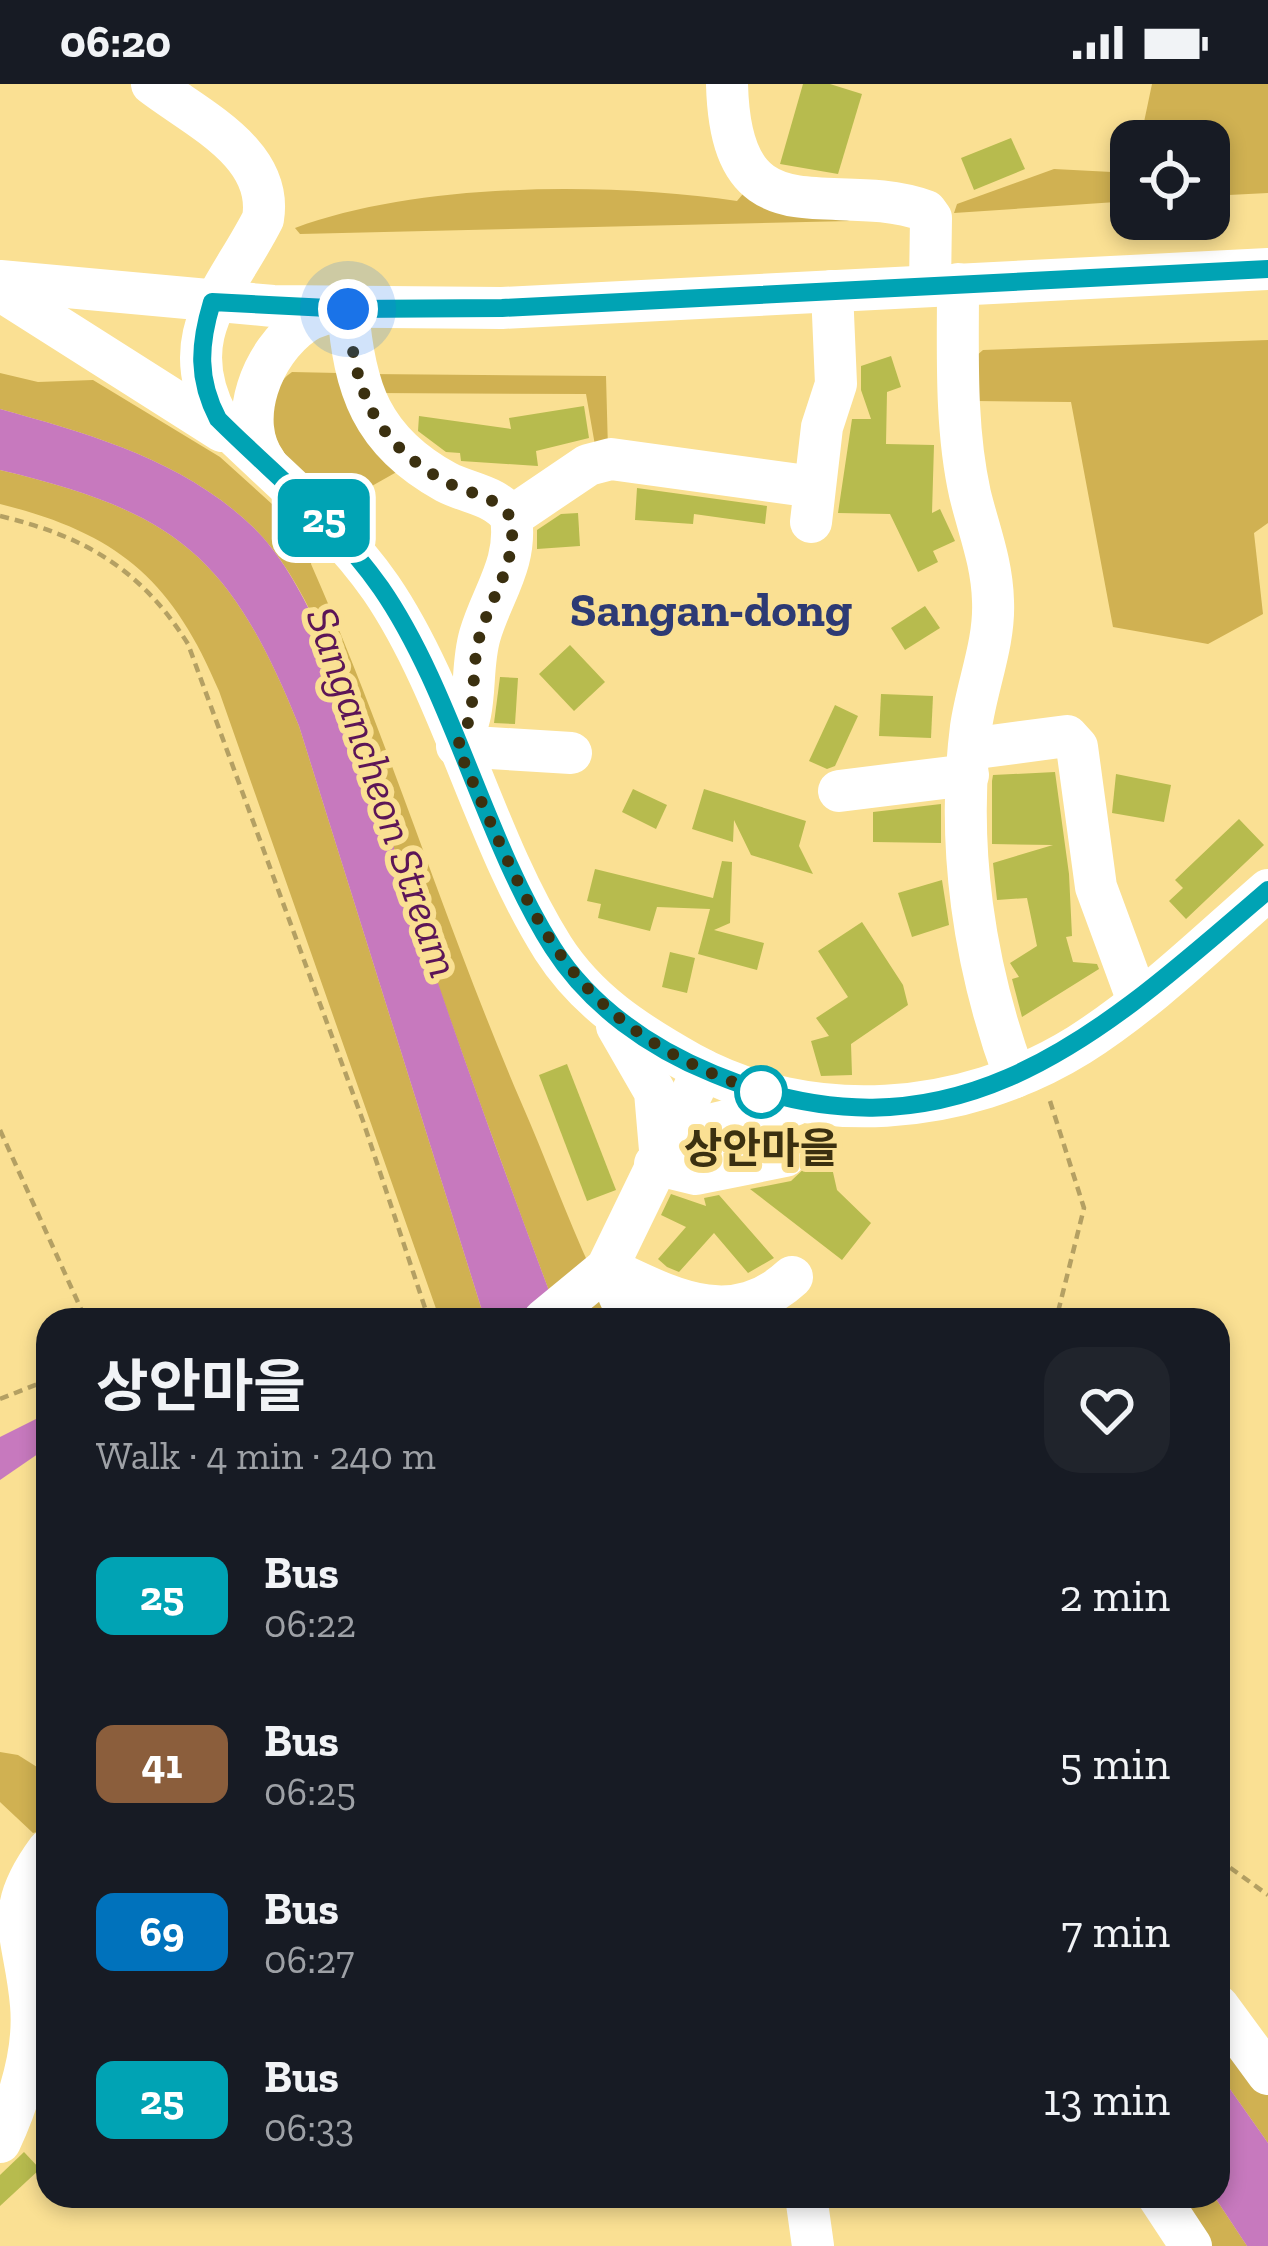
<!DOCTYPE html>
<html lang="en">
<head>
<meta charset="utf-8">
<style>
  :root { --surface:#171b24; --page:#20242c; --text:#f1f3f6; --muted:#9ea1a6 }
  body { margin:0; font-family:"Zilla Slab","Noto Sans KR",serif; background:var(--page); color:var(--text); height:100vh; display:flex; flex-direction:column; font-size:45px; white-space:nowrap }
  * { box-sizing:border-box; margin:0 }
  p { font-size:39px; color:var(--muted) }
  .icon { flex:none; width:66px; height:66px; fill:none; stroke:currentColor; stroke-width:2; stroke-linecap:round; stroke-linejoin:round }
  .map { position:relative; flex:1; overflow:hidden }
  .side { position:absolute; left:36px; top:1224px; width:1194px; height:900px; display:flex; flex-direction:column; background:var(--surface); border-radius:36px; box-shadow:0 6px 18px #0003 }
  .side>* { flex:none }
  .badge { padding:0 24px; border-radius:18px; font-size:42px; line-height:78px }
  .buttons { position:absolute; left:1110px; top:36px; display:grid; gap:24px }
  .buttons a { display:grid; place-items:center; width:120px; height:120px; border-radius:24px; background:var(--surface); box-shadow:0 6px 18px #0003; font-size:60px }
  .you { position:absolute; width:60px; height:60px; margin:-30px; border:9px solid #fff; border-radius:50%; background:#1a73e8; box-shadow:0 0 0 18px #1a73e833 }
  .map>.badge { position:absolute; translate:-50% -50%; box-shadow:0 0 0 6px #fff }
  .round { display:grid; place-items:center; flex:none; width:126px; height:126px; border-radius:36px; background:var(--page) }
  .summary { display:flex; align-items:center; justify-content:space-between; height:204px; padding:0 60px }
  h1 { font-size:57px; font-weight:700; line-height:90px }
  ul { padding:0; list-style:none }
  li { display:flex; align-items:center; gap:36px; height:168px; padding:0 60px }
  li div { flex:1 }
  li b { display:block; font-size:45px }
  li em { font-style:normal }
  li .badge { min-width:132px; font-weight:700; text-align:center }
  .status { display:flex; justify-content:space-between; align-items:center; height:84px; padding:0 60px; background:var(--surface); direction:ltr }
  .status svg { height:33px; fill:currentColor }
  .map>svg:first-child { display:block }
  .green { fill:#d0b152 }
  .water { fill:#c779be }
  .building { fill:#b7bb4e }
  .lines { fill:none; stroke-linecap:round; stroke-linejoin:round }
  .path { stroke:#b4a063; stroke-width:4.5; stroke-dasharray:9 6; stroke-linecap:butt }
  .minor { stroke:#fff; stroke-width:42 }
  .line-casing { stroke:#fff; stroke-width:27 }
  .line { stroke:#00a3b4; stroke-width:18 }
  .walk { stroke:#3b3010; stroke-width:12; stroke-dasharray:0 21.6 }
  .stop-dot { fill:#fff; stroke:#00a3b4; stroke-width:6 }
  .labels { text-anchor:middle; dominant-baseline:central; stroke-width:12; stroke-linejoin:round; paint-order:stroke }
  .stop-label { font-size:42px; font-weight:bold; fill:#3b3010; stroke:#fae093 }
  .water-label { font-size:45px; font-style:italic; fill:#5c1557; stroke:#fae093 }
  .quarter-label { font-size:48px; font-weight:bold; fill:#2d3a74; stroke:#fae093 }
</style>
</head>
<body>
<div class="status"><b>06:20</b><svg viewBox="0 0 49 12"><path d="M0 12V9h3v3zM5 12V6h3v6zM10 12V3h3v9zM15 12V0h3v12zM26 1h20v11H26zM47 4h2v5h-2z"/></svg></div>
<div class="map">
<svg width="1268" height="2162" viewBox="0 0 1268 2162">
  <rect width="100%" height="100%" fill="#fae093"/>
  <!-- green -->
  <g class="green">
    <path d="M 1152,0 L 1268,0 L 1268,109 L 1209,112 L 1209,57 L 1140,57 Z"/>
    <path d="M 1054,85 L 1131,89 L 1131,117 L 954,129 L 957,120 Z"/>
    <path d="M 747,105 L 850,137 L 300,150 L 295,144 C 418,98 608,98 737,117 Z"/>
    <path d="M 1268,256 L 1268,439 L 1254,449 L 1263,530 L 1208,560 L 1113,543 L 1071,318 L 976,317 L 976,272 L 983,266 Z"/>
    <path d="M 292,288 L 338,289 L 409,381 L 340,420 C 308,392 264,368 274,321 C 278,305 279,297 292,288 Z"/>
    <path d="M 0,289 L 38,298 L 93,296 L 220,373 L 314,458 L 311,480 C 389,657 445,841 521,1018 C 553,1091 578,1165 616,1236 L 560,1236 C 511,1106 463,974 418,843 C 381,731 336,523 253,443 C 183,376 90,350 0,325 Z"/>
    <path d="M 368,290 L 606,292 L 608,366 L 596,367 L 586,310 L 375,309 Z"/>
    <path d="M 0,386 C 177,428 231,473 299,642 L 485,1236 L 440,1236 L 219,607 C 172,495 117,449 0,420 Z"/>
    <path d="M 0,1668 L 18,1671 L 48,1690 L 48,1745 L 33,1749 L 0,1718 Z"/>
    <path d="M 1218,1936 L 1268,2008 L 1268,2059 L 1218,1988 Z"/>
    <path d="M 1165,2112 L 1214,2112 L 1247,2162 L 1199,2162 Z"/>
  </g>
  <!-- water -->
  <g class="water">
    <path d="M 0,325 C 90,350 183,376 253,443 C 333,520 379,725 416,834 C 461,969 510,1103 560,1236 L 485,1236 L 299,642 C 231,473 177,428 0,386 Z"/>
    <path d="M 48,1329 L 48,1363 L 0,1396 L 0,1353 Z"/>
    <path d="M 1218,1988 L 1268,2059 L 1268,2162 L 1247,2162 L 1214,2112 Z"/>
  </g>
  <!-- building -->
  <g class="building">
    <path d="M 803,0 L 830,0 L 862,10 L 838,90 L 780,80 Z"/>
    <path d="M 1011,54 L 1025,85 L 974,106 L 961,74 Z"/>
    <path d="M 891,272 L 901,303 L 887,308 L 886,360 L 934,361 L 932,429 L 940,425 L 955,457 L 933,467 L 938,478 L 918,488 L 890,430 L 838,429 L 852,335 L 871,335 L 861,306 L 861,282 Z"/>
    <path d="M 584,322 L 589,354 L 536,367 L 538,382 L 461,377 L 460,369 L 446,368 L 418,347 L 419,332 L 511,345 L 509,334 Z"/>
    <path d="M 637,404 L 767,422 L 765,440 L 694,430 L 693,440 L 635,436 Z"/>
    <path d="M 578,429 L 580,462 L 537,465 L 537,446 L 561,430 Z"/>
    <path d="M 925,522 L 940,544 L 905,566 L 891,544 Z"/>
    <path d="M 570,561 L 605,598 L 574,627 L 539,590 Z"/>
    <path d="M 500,593 L 518,594 L 515,640 L 494,639 Z"/>
    <path d="M 881,610 L 933,612 L 931,654 L 879,652 Z"/>
    <path d="M 835,621 L 858,632 L 835,682 L 827,685 L 809,677 Z"/>
    <path d="M 1055,688 L 1069,790 L 1072,852 L 1066,853 L 1073,878 L 1097,880 L 1099,885 L 1022,933 L 1012,895 L 1019,893 L 1010,879 L 1037,862 L 1027,814 L 997,816 L 993,779 L 1053,761 L 992,760 L 992,697 L 993,691 Z"/>
    <path d="M 1116,690 L 1171,701 L 1164,738 L 1112,729 Z"/>
    <path d="M 633,705 L 667,721 L 656,745 L 622,728 Z"/>
    <path d="M 704,705 L 806,737 L 799,762 L 813,790 L 751,771 L 734,736 L 733,758 L 692,745 Z"/>
    <path d="M 941,720 L 941,759 L 873,758 L 873,728 Z"/>
    <path d="M 1239,735 L 1264,761 L 1186,835 L 1169,817 L 1183,804 L 1175,796 Z"/>
    <path d="M 722,777 L 732,778 L 730,839 L 714,846 L 764,859 L 757,886 L 698,870 L 710,825 L 657,823 L 650,847 L 598,834 L 601,820 L 587,817 L 595,785 L 713,814 Z"/>
    <path d="M 942,796 L 949,841 L 912,853 L 898,809 Z"/>
    <path d="M 862,838 L 903,901 L 908,921 L 851,960 L 852,991 L 821,992 L 811,957 L 829,952 L 816,934 L 848,913 L 818,867 Z"/>
    <path d="M 670,868 L 695,874 L 687,909 L 662,903 Z"/>
    <path d="M 567,980 L 616,1106 L 587,1117 L 539,991 Z"/>
    <path d="M 830,1075 L 837,1106 L 871,1139 L 842,1176 L 750,1105 L 791,1097 L 809,1080 Z"/>
    <path d="M 671,1110 L 706,1122 L 704,1114 L 719,1111 L 774,1174 L 748,1189 L 714,1149 L 679,1188 L 667,1183 L 658,1175 L 686,1143 L 661,1131 Z"/>
    <path d="M 24,2068 L 40,2085 L 0,2122 L 0,2091 Z"/>
  </g>
  <g class="lines">
    <!-- path -->
    <g class="path">
      <path d="M 0,432 C 84,452 141,485 188,560 L 363,1037 L 429,1236"/>
      <path d="M 1050,1017 L 1084,1124 L 1056,1236"/>
      <path d="M 0,1046 L 86,1236"/>
      <path d="M 0,1315 L 48,1296"/>
      <path d="M 1218,1775 L 1268,1811"/>
    </g>
    <!-- minor -->
    <g class="minor">
      <path d="M 152,0 C 196,34 274,69 263,135 C 227,206 173,251 218,335 C 274,391 335,438 381,504 C 452,608 484,755 553,864 C 587,917 635,948 690,979 C 810,1045 963,1033 1079,961 C 1147,918 1207,859 1268,806"/>
      <path d="M 727,0 C 731,162 831,93 926,127 L 931,134 L 930,202"/>
      <path d="M 0,197 L 273,222 L 502,224 L 1268,185"/>
      <path d="M 958,200 C 958,269 955,343 970,410 C 979,447 992,478 993,517 C 995,559 977,601 971,643 C 956,762 974,882 1015,993"/>
      <path d="M 0,206 L 222,347"/>
      <path d="M 266,379 C 235,337 262,268 304,239 C 317,230 333,228 348,225 C 354,304 371,357 446,398 C 469,410 496,411 511,433 C 518,479 492,510 480,551 C 469,588 480,629 457,662 L 571,669"/>
      <path d="M 511,433 L 588,381 L 611,375 L 814,403"/>
      <path d="M 811,438 L 822,343 L 836,300 L 832,207"/>
      <path d="M 969,665 L 1067,652 L 1077,663 L 1096,803 L 1138,917"/>
      <path d="M 839,707 L 968,691"/>
      <path d="M 617,942 L 655,1008 L 660,1066"/>
      <path d="M 664,1068 L 697,1044 L 794,1021"/>
      <path d="M 655,1080 L 696,1090 L 785,1072"/>
      <path d="M 607,1184 C 669,1213 731,1249 792,1193"/>
      <path d="M 607,1184 L 630,1236"/>
      <path d="M 544,1236 L 607,1184 L 703,986"/>
      <path d="M 1218,1922 L 1268,1990"/>
      <path d="M 0,2058 C 19,2017 35,1967 31,1921 C 25,1848 0,1831 48,1766"/>
      <path d="M 806,2112 L 813,2162"/>
      <path d="M 1158,2112 L 1191,2162"/>
    </g>
  </g>
  <g class="lines">
    <defs>
      <path id="line" d="M 1268,185 L 502,224 L 348,225 L 212,218 C 199,261 197,295 218,335 C 274,391 335,438 381,504 C 452,607 484,755 553,864 C 590,922 650,964 714,990 C 952,1089 1099,952 1268,806"/>
    </defs>
    <!-- line casing -->
    <use href="#line" class="line-casing"/>
    <!-- line -->
    <use href="#line" class="line"/>
    <!-- walk -->
    <path class="walk" d="M 348,225 C 354,304 372,357 446,398 C 469,410 496,411 511,434 C 518,478 492,510 480,551 C 469,588 480,629 457,662 C 539,847 566,945 775,1013 L 761,1008"/>
  </g>
  <!-- markers -->
  <circle class="stop-dot" cx="761" cy="1008" r="24"/>
  <g class="labels">
    <!-- stop labels -->
    <g class="stop-label">
      <text x="761" y="1064">상안마을</text>
    </g>
    <!-- water labels -->
    <g class="water-label">
      <text transform="translate(383 708) rotate(71)">Sangancheon Stream</text>
    </g>
    <!-- quarter labels -->
    <g class="quarter-label">
      <text x="711" y="525">Sangan-dong</text>
    </g>
  </g>
</svg>
<div class="buttons">
<a><svg class="icon" aria-label="locate" viewBox="0 0 24 24"><circle cx="12" cy="12" r="6"/><path d="M12 2v4M12 18v4M2 12h4M18 12h4"/></svg></a>
</div>
<div class="you" style="left:348px;top:225px"></div>
<b class="badge" style="left:324px;top:434px;background:#00a3b4;color:#fff">25</b>
<section class="side">
<div class="summary"><div><h1>상안마을</h1><p>Walk · 4 min · 240 m</p></div><a class="round"><svg class="icon" aria-label="heart" viewBox="0 0 24 24"><path d="M12 20l-8-8c-3-5 5-10 8-4 3-6 11-1 8 4z"/></svg></a></div>
<ul>
<li><span class="badge" style="background:#00a3b4;color:#fff">25</span><div><b>Bus</b><p>06:22</p></div><em>2 min</em></li>
<li><span class="badge" style="background:#8b5e3c;color:#fff">41</span><div><b>Bus</b><p>06:25</p></div><em>5 min</em></li>
<li><span class="badge" style="background:#0072bc;color:#fff">69</span><div><b>Bus</b><p>06:27</p></div><em>7 min</em></li>
<li><span class="badge" style="background:#00a3b4;color:#fff">25</span><div><b>Bus</b><p>06:33</p></div><em>13 min</em></li>
</ul>
</section>
</div>
</body>
</html>
